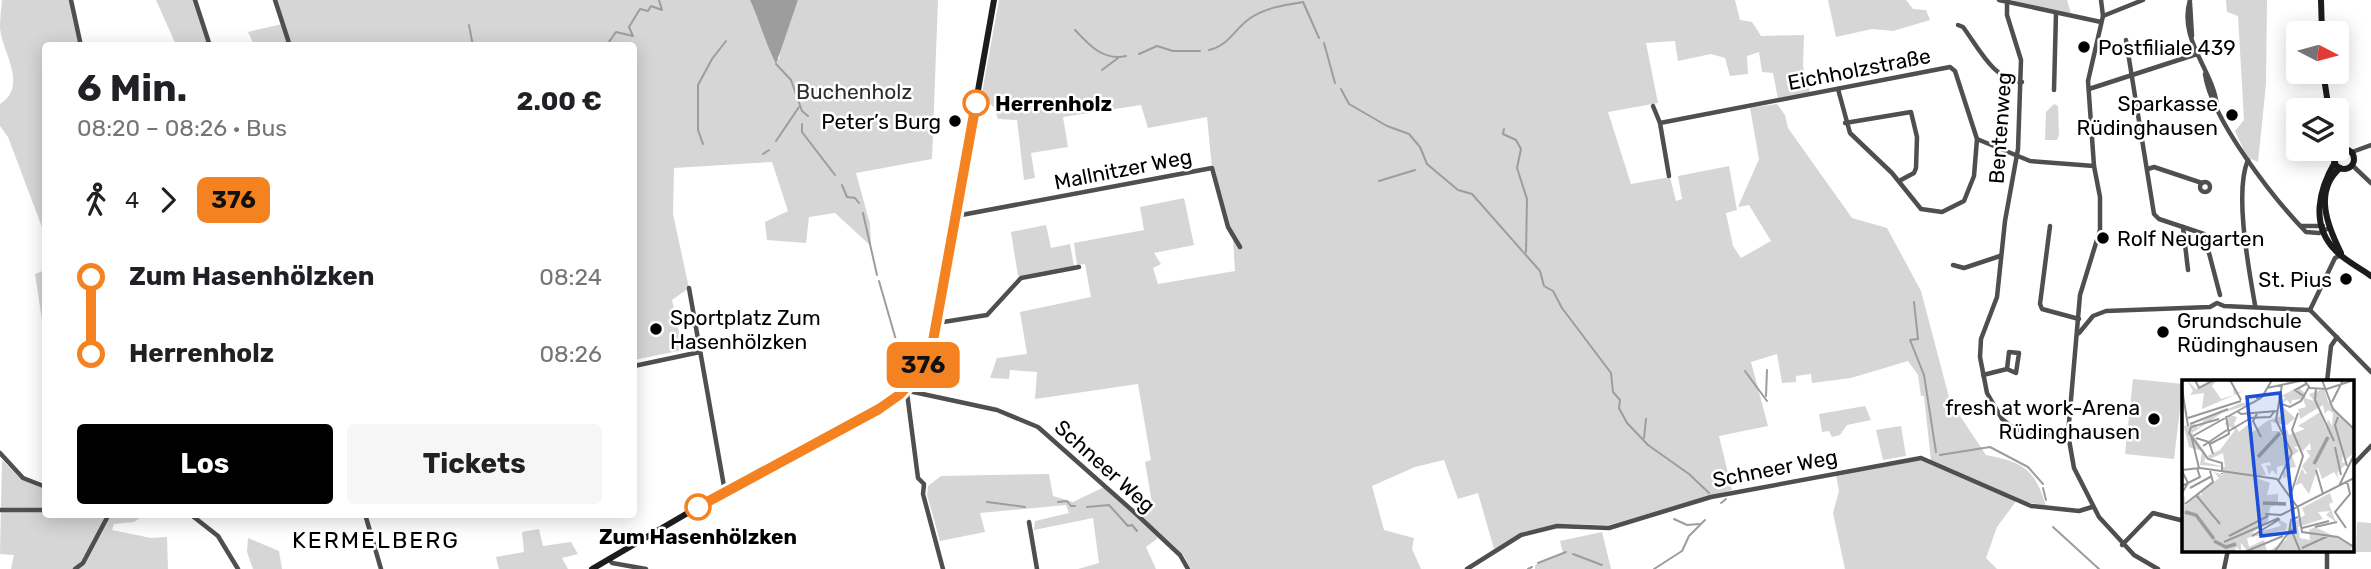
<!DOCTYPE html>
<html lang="de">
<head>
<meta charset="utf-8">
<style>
  :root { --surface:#fff; --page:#f6f6f6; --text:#202124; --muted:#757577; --accent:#000 }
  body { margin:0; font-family:Rubik,sans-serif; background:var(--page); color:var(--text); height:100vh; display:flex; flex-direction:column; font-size:26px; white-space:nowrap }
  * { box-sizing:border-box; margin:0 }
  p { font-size:23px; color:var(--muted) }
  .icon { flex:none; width:38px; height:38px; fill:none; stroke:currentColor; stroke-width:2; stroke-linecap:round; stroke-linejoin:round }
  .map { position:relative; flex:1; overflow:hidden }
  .drawer { position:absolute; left:42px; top:42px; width:595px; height:476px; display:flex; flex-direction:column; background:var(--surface); border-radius:7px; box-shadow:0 4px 18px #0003 }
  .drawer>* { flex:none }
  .badge { padding:0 14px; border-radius:10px; font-size:24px; line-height:46px }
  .needle { width:46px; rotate:96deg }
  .buttons { position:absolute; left:2286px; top:21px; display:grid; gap:14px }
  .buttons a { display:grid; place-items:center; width:63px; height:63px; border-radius:7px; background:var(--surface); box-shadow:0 4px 18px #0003; font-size:35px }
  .map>.badge { position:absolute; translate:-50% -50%; box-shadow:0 0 0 4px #fff }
  .legs { display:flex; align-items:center; gap:10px; height:77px; padding:0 35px; font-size:23px }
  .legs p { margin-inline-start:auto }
  .headline { display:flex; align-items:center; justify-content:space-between; height:119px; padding:0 35px }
  h1 { font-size:38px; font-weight:700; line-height:52px }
  .primary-button { display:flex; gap:14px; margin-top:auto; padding:14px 35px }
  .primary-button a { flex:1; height:80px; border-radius:7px; background:var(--accent); color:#fff; font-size:28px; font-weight:700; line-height:80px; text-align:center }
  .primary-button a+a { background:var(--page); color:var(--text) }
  ul { padding:0 35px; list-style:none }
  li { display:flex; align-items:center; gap:24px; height:77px; font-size:26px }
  li i { display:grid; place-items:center; width:10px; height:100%; margin:0 9px; background:currentColor }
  li i::after { content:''; width:18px; height:18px; margin:-9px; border:5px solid; border-radius:50%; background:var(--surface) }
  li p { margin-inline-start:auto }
  li:first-child i { background:linear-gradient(#0000 50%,currentColor 0) }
  li:last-child i { background:linear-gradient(currentColor 50%,#0000 0) }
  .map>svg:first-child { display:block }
  .green { fill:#d6d6d6 }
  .water { fill:#9d9d9d }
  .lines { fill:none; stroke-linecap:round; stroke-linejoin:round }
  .stream { stroke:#9d9d9d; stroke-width:2 }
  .street { stroke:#4f4f4f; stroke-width:4.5 }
  .secondary { stroke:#1c1c1c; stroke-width:6 }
  .line-1-casing { stroke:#fff; stroke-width:16 }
  .line-1 { stroke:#f58220; stroke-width:10 }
  .poi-dot { fill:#000; stroke:#fff; stroke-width:2.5 }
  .stop-1-dot { fill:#fff; stroke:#f58220; stroke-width:3.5 }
  .labels { text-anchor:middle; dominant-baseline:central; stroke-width:5; stroke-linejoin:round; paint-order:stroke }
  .poi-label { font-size:21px; fill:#000; stroke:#fff; text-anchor:start }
  .street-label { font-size:21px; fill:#000; stroke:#fff }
  .park-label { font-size:21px; fill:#2d2d2d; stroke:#fff }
  .stop-label { font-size:21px; font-weight:bold; fill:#000; stroke:#fff; text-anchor:start }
  .neighbourhood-label { font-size:23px; letter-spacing:2px; fill:#000; stroke:#fff }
  .inset-river { fill:none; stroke:#9d9d9d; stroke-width:3.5 }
  .inset-road { fill:none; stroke:#999; stroke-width:2 }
  .view { fill:#1d4ed8; fill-opacity:0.15; stroke:#1d4ed8; stroke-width:3.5 }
  .inset-edge { fill:none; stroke:#000; stroke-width:3.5 }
</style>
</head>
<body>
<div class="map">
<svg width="2371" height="569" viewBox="0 0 2371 569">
  <rect width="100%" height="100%" fill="#fff"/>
  <!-- green -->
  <g class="green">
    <path d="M 2,0 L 70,0 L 80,45 L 46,46 L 45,235 L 8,137 L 0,126 L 0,104 C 29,86 2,52 0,28 C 0,19 1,9 2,0 Z"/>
    <path d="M 156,0 L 193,0 L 209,45 L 176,45 Z"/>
    <path d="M 276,0 L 750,0 C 760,21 766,40 779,60 L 781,43 L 798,0 L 938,0 L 932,159 L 856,173 L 870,224 L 871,246 L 835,213 L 809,217 L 806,243 L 767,240 L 765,222 L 788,211 L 772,162 L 674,168 L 673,214 L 689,288 L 672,300 L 683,350 L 634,360 L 634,46 L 292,45 Z"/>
    <path d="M 999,0 L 1735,0 L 1740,20 L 1752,22 L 1761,36 L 1804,35 L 1803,66 L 1810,93 L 1778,99 L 1773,73 L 1762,72 L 1759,52 L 1747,56 L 1748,74 L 1730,76 L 1725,58 L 1711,54 L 1678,61 L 1675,41 L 1646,43 L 1658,103 L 1608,112 L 1631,184 L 1670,177 L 1676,201 L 1682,199 L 1678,176 L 1729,166 L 1737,210 L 1726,213 L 1733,246 L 1741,258 L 1771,241 L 1749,205 L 1738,207 L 1759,159 L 1750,108 L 1777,104 L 1785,115 L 1788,128 L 1852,218 L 1887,228 L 1921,291 L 1950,401 L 1986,455 C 2023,462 2035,469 2046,506 L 2017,500 L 1997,527 L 1986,558 L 1997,569 L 1845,569 L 1833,513 L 1839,491 L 1836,475 L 1921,460 L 1931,461 L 1924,396 L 1921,396 L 1918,375 L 1908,361 L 1851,378 L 1812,383 L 1811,374 L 1796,376 L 1796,382 L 1782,383 L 1777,354 L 1751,362 L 1768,426 L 1719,436 L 1732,490 L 1609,525 L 1557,524 L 1520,533 L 1494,549 L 1478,493 L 1458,499 L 1444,460 L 1415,467 L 1372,486 L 1384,530 L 1414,538 L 1412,549 L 1421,569 L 1191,569 L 1182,553 L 1137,512 L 1152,503 L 1145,462 L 1151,460 L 1138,384 L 1035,399 L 1037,372 L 1010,370 L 1009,379 L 990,378 L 997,358 L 1027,354 L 1020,312 L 1091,297 L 1085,264 L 1077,265 L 1074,243 L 1144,230 L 1140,207 L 1184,198 L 1194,245 L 1154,253 L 1161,264 L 1153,268 L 1158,284 L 1235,271 L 1233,239 L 1212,168 L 1207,117 L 1148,128 L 1141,105 L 1063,117 L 1068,147 L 1031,153 L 1035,178 L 1024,180 L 1017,120 L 998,119 L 994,107 L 981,98 Z"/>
    <path d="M 1828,0 L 1906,0 L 1913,9 L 1926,10 L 1930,20 L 1893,31 L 1872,29 L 1836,37 Z"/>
    <path d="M 2013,0 L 2067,0 L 2071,13 L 2014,1 Z"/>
    <path d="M 2226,0 L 2267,0 L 2266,84 L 2258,162 L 2247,157 L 2235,131 L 2244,120 L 2238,16 L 2227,12 Z"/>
    <path d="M 282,24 L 289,45 L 254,45 L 248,32 Z"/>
    <path d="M 2054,104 L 2058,106 L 2059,135 L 2057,140 L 2045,140 L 2046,112 Z"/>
    <path d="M 1046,225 L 1051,248 L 1070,244 L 1074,266 L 1018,276 L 1011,232 Z"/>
    <path d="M 45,270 L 45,340 L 35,274 Z"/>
    <path d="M 2133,379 L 2183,384 L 2174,459 L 2125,454 Z"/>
    <path d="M 1865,406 L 1871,420 L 1847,425 L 1840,435 L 1832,437 L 1829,431 L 1822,432 L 1819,414 Z"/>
    <path d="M 1901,426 L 1906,456 L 1883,460 L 1876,430 Z"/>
    <path d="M 2,460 L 18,476 L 45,489 L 46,514 L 144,515 L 134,522 L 114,524 L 112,530 L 151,538 L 167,537 L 168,569 L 77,569 L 80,565 L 72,569 L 11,569 L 14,555 L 0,554 Z"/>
    <path d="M 1049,474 L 1053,496 L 1073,502 L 1104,487 L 1158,538 L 1146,547 L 1156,569 L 1078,569 L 1099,563 L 1093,518 L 1034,530 L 1035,521 L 1069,513 L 1066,505 L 980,513 L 985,532 L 940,541 L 927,495 L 928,486 L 941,476 Z"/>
    <path d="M 2357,522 L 2371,523 L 2371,552 L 2356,552 Z"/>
    <path d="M 539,529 L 543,546 L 571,542 L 578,554 L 562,558 L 568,569 L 499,569 L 496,557 L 524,552 L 522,532 Z"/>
    <path d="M 1602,532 L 1611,569 L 1535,569 L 1535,565 L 1563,553 L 1560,541 Z"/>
    <path d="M 248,538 L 279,551 L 282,569 L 253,569 L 247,552 Z"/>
  </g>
  <!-- water -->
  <path class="water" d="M 750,0 L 798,0 L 776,64 C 765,42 760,22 750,0 Z"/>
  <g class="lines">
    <!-- stream -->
    <g class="stream">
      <path d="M 469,25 L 473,46"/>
      <path d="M 1075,30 C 1089,45 1103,61 1126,56"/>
      <path d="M 1324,43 L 1335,83"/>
      <path d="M 606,46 L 616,32 L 633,36 L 629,27 L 640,9 L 648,11 L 651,6 L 662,10 L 659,0"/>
      <path d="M 1209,50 C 1228,46 1234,30 1249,19 C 1264,8 1284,5 1303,2 L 1319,38"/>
      <path d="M 1139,54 L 1157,46 L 1173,51 L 1200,51"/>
      <path d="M 776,64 L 791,80 L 802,111 L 808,116"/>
      <path d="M 1102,70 L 1118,58"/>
      <path d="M 1341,89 L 1349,104 L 1387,126 L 1409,134 L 1420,147 L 1427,164 L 1458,190 L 1472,194 L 1540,271 L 1544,286 L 1553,291 L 1562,308 L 1611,373 L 1613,392 L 1620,400 L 1619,408 L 1627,423 L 1648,445 L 1689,474 L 1709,493"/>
      <path d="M 802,124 L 802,132 L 835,175"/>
      <path d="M 1504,129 L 1503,134 L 1516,140 L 1521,149 L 1517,168 L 1527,199 L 1526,252"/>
      <path d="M 776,141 L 799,107"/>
      <path d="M 703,144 L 698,130 L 698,85 L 712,59 L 726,41"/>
      <path d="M 763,154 L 769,150"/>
      <path d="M 1379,181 L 1415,170"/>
      <path d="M 842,185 L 847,197 L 855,198 L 859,203"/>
      <path d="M 863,213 L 877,275"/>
      <path d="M 879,281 L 896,340"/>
      <path d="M 1914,302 L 1918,339 L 1910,340 L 1924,375 L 1936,452"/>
      <path d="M 1745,371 L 1767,401"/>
      <path d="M 889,380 L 900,365 L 895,347"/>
      <path d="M 1766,396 L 1767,370"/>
      <path d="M 1644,438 L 1646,419"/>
      <path d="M 1940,455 L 1990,447 L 2028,467 L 2043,484"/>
      <path d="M 2043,488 L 2046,500"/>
      <path d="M 987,502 L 1025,507"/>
      <path d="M 1058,502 L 1067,501 L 1071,506 L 1075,506"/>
      <path d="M 1721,503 L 1726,499"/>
      <path d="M 1087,507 L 1109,505 L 1128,526 L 1132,525 L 1137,531"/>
      <path d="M 1674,519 L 1687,525 L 1699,524"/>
      <path d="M 2053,527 L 2099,569"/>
      <path d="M 1573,554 L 1602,565"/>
      <path d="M 1538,563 L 1566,552"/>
      <path d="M 1528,569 L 1532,567"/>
      <path d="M 1654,569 L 1682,551 L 1689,536 L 1705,520"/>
    </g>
    <!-- street -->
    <g class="street">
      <path d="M 71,0 L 81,46"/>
      <path d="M 195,0 L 210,46"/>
      <path d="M 275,0 L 290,46"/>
      <path d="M 1999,0 L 2101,22"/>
      <path d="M 2101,0 L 2103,16 L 2088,81 L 2094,166 L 2100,197 L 2100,230 L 2080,295 L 2068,434 L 2074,468 L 2099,517 L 2134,555 L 2158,569"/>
      <path d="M 2190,0 C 2178,40 2213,69 2217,106"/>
      <path d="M 2190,3 L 2192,36"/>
      <path d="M 2007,4 L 2007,15 L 2021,60 L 2018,149 L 2005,221 L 1997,297 L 1981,339 L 1980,357 L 1987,393 L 2002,419 L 2012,427 L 2036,436 L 2068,434"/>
      <path d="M 2103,16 L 2143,0"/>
      <path d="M 1958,25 L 1963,27 C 1978,47 1995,82 2022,82"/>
      <path d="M 2126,40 L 2154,214 L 2159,219 L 2204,234 L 2220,295"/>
      <path d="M 2205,74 C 2211,119 2274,199 2306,232 L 2319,233 L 2329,228"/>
      <path d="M 1838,89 L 1850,133 L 1892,173 L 1921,209 L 1942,212 L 1964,201 L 1974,176 L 1977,139"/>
      <path d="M 2089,89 L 2197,54"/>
      <path d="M 2054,90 L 2056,13"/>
      <path d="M 1653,106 L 1660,123"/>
      <path d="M 1845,123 L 1911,112 L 1917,137 L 1916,168 L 1914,173 L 1899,181"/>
      <path d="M 2352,152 L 2371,145"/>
      <path d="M 2248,160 C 2234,192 2249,270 2255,305"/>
      <path d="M 2352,165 L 2371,183"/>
      <path d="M 2148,169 L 2154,167 L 2202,183"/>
      <path d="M 1669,176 L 1660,123 L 1950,67 L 1955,71 L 1977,139 L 2030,161 L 2094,166"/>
      <circle cx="2205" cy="187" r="5"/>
      <path d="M 956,216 L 1212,168 L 1228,227 L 1240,247"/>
      <path d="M 2050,226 L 2040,304 L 2042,309 L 2079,319"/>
      <path d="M 2301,226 L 2323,226"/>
      <path d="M 2183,227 L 2188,270"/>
      <path d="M 1953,265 L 1964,268 L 2000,256"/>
      <path d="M 689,288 L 725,492"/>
      <path d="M 2310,310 L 2371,372"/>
      <path d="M 2310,310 L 2335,258 L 2341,255"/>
      <path d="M 937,323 L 987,315 L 1021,278 L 1079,267"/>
      <path d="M 2079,333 L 2093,316 L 2106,311 L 2210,307 L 2217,303 L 2224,306 L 2310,310"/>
      <path d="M 634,366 L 700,352"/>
      <path d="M 1983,375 L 2007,369 L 2016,373 L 2019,353 L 2009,352 L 2007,369"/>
      <path d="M 2327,382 L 2331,346 L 2337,337"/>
      <path d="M 904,390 L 997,410 L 1038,427 L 1134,512 L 1180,555 L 1188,569"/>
      <path d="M 907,393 L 918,478 L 924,484 L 923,494 L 943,569"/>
      <path d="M 0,453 L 23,478 L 46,487"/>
      <path d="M 2352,466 L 2371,446"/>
      <path d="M 0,510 L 46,510"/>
      <path d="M 190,514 L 218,536 L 238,569"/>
      <path d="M 365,514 L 381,569"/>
      <path d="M 1029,522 L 1037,569"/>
      <path d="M 2122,545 L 2153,513 L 2184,521"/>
      <path d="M 2327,550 L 2327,569"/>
      <path d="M 609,559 L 612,563 L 646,569"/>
      <path d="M 75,569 L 83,563 L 109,514"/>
      <path d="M 1467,569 L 1521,535 L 1557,526 L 1609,528 L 1711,497 L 1921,458 L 2031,506 L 2079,511 L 2092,507"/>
      <path d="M 2224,569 L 2228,550"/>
    </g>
    <!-- secondary -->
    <g class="secondary">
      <path d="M 2321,0 L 2322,33"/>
      <path d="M 2323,72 L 2329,110"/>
      <path d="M 2336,135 L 2341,149"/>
      <circle cx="2344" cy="159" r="10"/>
      <path d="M 2335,162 C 2319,189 2310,224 2335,250 C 2344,260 2360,268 2371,276"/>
      <path d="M 2340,168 C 2313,192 2328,227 2341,253"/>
      <path d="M 592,569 L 698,507 L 879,409 C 907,391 928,366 935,333 L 994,0"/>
    </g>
  </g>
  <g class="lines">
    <defs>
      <path id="line-1" d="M 698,507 L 879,409 L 899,395 L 915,378 L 933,341 L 976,103"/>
    </defs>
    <!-- line-1 casing -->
    <use href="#line-1" class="line-1-casing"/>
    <!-- line-1 -->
    <use href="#line-1" class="line-1"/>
  </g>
  <!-- markers -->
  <g class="poi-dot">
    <circle cx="2084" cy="47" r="7"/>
    <circle cx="2232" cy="115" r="7"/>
    <circle cx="955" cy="121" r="7"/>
    <circle cx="2103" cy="238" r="7"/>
    <circle cx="2346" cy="279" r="7"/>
    <circle cx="656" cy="329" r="7"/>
    <circle cx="2163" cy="332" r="7"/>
    <circle cx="2154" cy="419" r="7"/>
  </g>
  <g class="stop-1-dot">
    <circle cx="976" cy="103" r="12"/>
    <circle cx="698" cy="507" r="12"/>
  </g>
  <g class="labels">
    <!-- poi labels -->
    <g class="poi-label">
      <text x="2098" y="47">Postfiliale 439</text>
      <text x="2218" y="103" text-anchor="end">Sparkasse<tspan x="2218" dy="24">Rüdinghausen</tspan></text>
      <text x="941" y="121" text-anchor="end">Peter’s Burg</text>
      <text x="2117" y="238">Rolf Neugarten</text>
      <text x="2332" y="279" text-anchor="end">St. Pius</text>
      <text x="670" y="317">Sportplatz Zum<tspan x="670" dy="24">Hasenhölzken</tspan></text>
      <text x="2177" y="320">Grundschule<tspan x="2177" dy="24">Rüdinghausen</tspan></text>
      <text x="2140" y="407" text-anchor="end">fresh at work-Arena<tspan x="2140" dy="24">Rüdinghausen</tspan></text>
    </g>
    <!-- street labels -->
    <g class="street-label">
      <text transform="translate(1859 69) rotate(-11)">Eichholzstraße</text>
      <text transform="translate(2000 128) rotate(-86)">Bentenweg</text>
      <text transform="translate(1123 169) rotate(-11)">Mallnitzer Weg</text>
      <text transform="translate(1105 466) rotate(42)">Schneer Weg</text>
      <text transform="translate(1775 468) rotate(-11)">Schneer Weg</text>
    </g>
    <!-- park labels -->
    <g class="park-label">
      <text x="854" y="91">Buchenholz</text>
    </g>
    <!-- stop labels -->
    <g class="stop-label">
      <text x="995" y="103">Herrenholz</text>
      <text x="698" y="536" text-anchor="middle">Zum Hasenhölzken</text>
    </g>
    <!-- neighbourhood labels -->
    <g class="neighbourhood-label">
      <text x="376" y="540">KERMELBERG</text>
    </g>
  </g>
  <!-- overview -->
  <g transform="translate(2182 380)">
    <rect width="172" height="172" fill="#fff"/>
    <path d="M 5,0 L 14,9 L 35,0 L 30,6 L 39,19 L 52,15 L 51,8 L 54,13 L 62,11 L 20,29 L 22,13 L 8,15 L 11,11 ZM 122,4 L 116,7 L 124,14 L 120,17 L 132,21 L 127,14 L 142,9 L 146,21 L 171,49 L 171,74 L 163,80 L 161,72 L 160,83 L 166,82 L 155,93 L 157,100 L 152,92 L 140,99 L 136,87 L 127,114 L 119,103 L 113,106 L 120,88 L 123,94 L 125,94 L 120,86 L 128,76 L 124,70 L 129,70 L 128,63 L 120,72 L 116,66 L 112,67 L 117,71 L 110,76 L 114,87 L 103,89 L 105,97 L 101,98 L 102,85 L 95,87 L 95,95 L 90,90 L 87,95 L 84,85 L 89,86 L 88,82 L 79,84 L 84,95 L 72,97 L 88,103 L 85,115 L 96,114 L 96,124 L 104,122 L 88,127 L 86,141 L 69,154 L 99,146 L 94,138 L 105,144 L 104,150 L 65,158 L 67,167 L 82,160 L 85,171 L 65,171 L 59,163 L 59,171 L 54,167 L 53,171 L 0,171 L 0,119 L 3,116 L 3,126 L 17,113 L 20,116 L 19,112 L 37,98 L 32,92 L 41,95 L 41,87 L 18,85 L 20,71 L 7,67 L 0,40 L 2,46 L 13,44 L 16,48 L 22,40 L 59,23 L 75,22 L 40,33 L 10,53 L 25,75 L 22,82 L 43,87 L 41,73 L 28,79 L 25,76 L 38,70 L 53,50 L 43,44 L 48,35 L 55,37 L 52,44 L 57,52 L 69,42 L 68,54 L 85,41 L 100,36 L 101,27 L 113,38 L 105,45 L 89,42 L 90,51 L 97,51 L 101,58 L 105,49 L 107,55 L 123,49 L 116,46 L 138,32 L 144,48 L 146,39 L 150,46 L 151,33 L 146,30 L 143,34 L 141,25 L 118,39 L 116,29 L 124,27 L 121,19 L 110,20 L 109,25 L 105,20 L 100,23 L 103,17 L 99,16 ZM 148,113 L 151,122 L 147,124 L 154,142 L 144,135 L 148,131 L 136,132 L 141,139 L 116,147 L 118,158 L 128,160 L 127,150 L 133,147 L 170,165 L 171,157 L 169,171 L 87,171 L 104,160 L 110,143 L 123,135 L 120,128 Z" fill="#d6d6d6"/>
    <path class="inset-river" d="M 76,77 L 98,53M 132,84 L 146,57M 81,123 L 104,124M 3,132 L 14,135 L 32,159M 32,161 L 44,167 L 54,164"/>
    <path class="inset-road" d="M 13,0 L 17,8 L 32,0M 48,0 L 59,20M 122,0 L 128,8 L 145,9 L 172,0M 140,0 L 151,29 L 172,49M 100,5 L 94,40 L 110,73M 0,8 L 6,46M 85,8 L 122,0M 134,8 L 133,20 L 152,61M 123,17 L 113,10 L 124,4M 74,18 L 80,17 L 90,0M 150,22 L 161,0M 100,24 L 108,27 L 119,21 L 127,7M 55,31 L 59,34 L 95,31M 76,32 L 71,41 L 79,57M 156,37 L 153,45 L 165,86M 6,38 L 59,21M 67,38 L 88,37 L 92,32M 8,44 L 46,29M 9,47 L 7,53 L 26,79 L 40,83 L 40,94M 9,47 L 37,39M 47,51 L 67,39 L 68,32M 9,55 L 17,88M 11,56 L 79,18M 14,58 L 27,62 L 31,74M 28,64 L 47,54 L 44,36M 21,66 L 45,50M 153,67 L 159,95M 0,90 L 18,88 L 95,99 L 116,128 L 120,152 L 156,157 L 172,167M 134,90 L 141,114M 0,91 L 6,103 L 0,113M 97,100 L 110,73M 0,106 L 18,97 L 15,88M 157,106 L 172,75M 8,108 L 30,96M 14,115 L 38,144M 108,117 L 121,76 L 110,50 L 116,33M 3,124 L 31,102 L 28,91M 83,134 L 99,135 L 172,98M 133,147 L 155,142M 120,148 L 147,141M 164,148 L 153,132 L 168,114 L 165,101M 109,149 L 118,171M 47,156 L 86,136M 70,156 L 98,139M 42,162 L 97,138M 120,168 L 146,156M 65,171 L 101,156M 93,171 L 107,152 L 109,140 L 116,137"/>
    <path class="view" d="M 98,13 L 113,152 L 79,156 L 65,17 Z"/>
    <rect width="172" height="172" class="inset-edge"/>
  </g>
</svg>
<div class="buttons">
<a><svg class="needle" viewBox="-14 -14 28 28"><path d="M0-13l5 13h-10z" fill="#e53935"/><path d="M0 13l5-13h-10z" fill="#757577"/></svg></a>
<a><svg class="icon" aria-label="layers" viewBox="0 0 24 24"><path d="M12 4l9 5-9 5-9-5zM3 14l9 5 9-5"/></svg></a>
</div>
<b class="badge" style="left:923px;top:365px;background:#f58220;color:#111">376</b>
<section class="drawer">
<div class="headline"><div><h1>6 Min.</h1><p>08:20 – 08:26 · Bus</p></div><b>2.00 €</b></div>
<div class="legs"><svg class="icon" aria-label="walk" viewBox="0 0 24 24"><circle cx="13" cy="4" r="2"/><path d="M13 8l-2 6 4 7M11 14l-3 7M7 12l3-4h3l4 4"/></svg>4<svg class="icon" aria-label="forward" viewBox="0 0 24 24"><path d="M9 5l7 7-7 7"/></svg><b class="badge" style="background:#f58220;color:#111">376</b></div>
<ul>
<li><i style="color:#f58220"></i><b>Zum Hasenhölzken</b><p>08:24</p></li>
<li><i style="color:#f58220"></i><b>Herrenholz</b><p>08:26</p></li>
</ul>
<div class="primary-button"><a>Los</a><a>Tickets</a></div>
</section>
</div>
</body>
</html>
